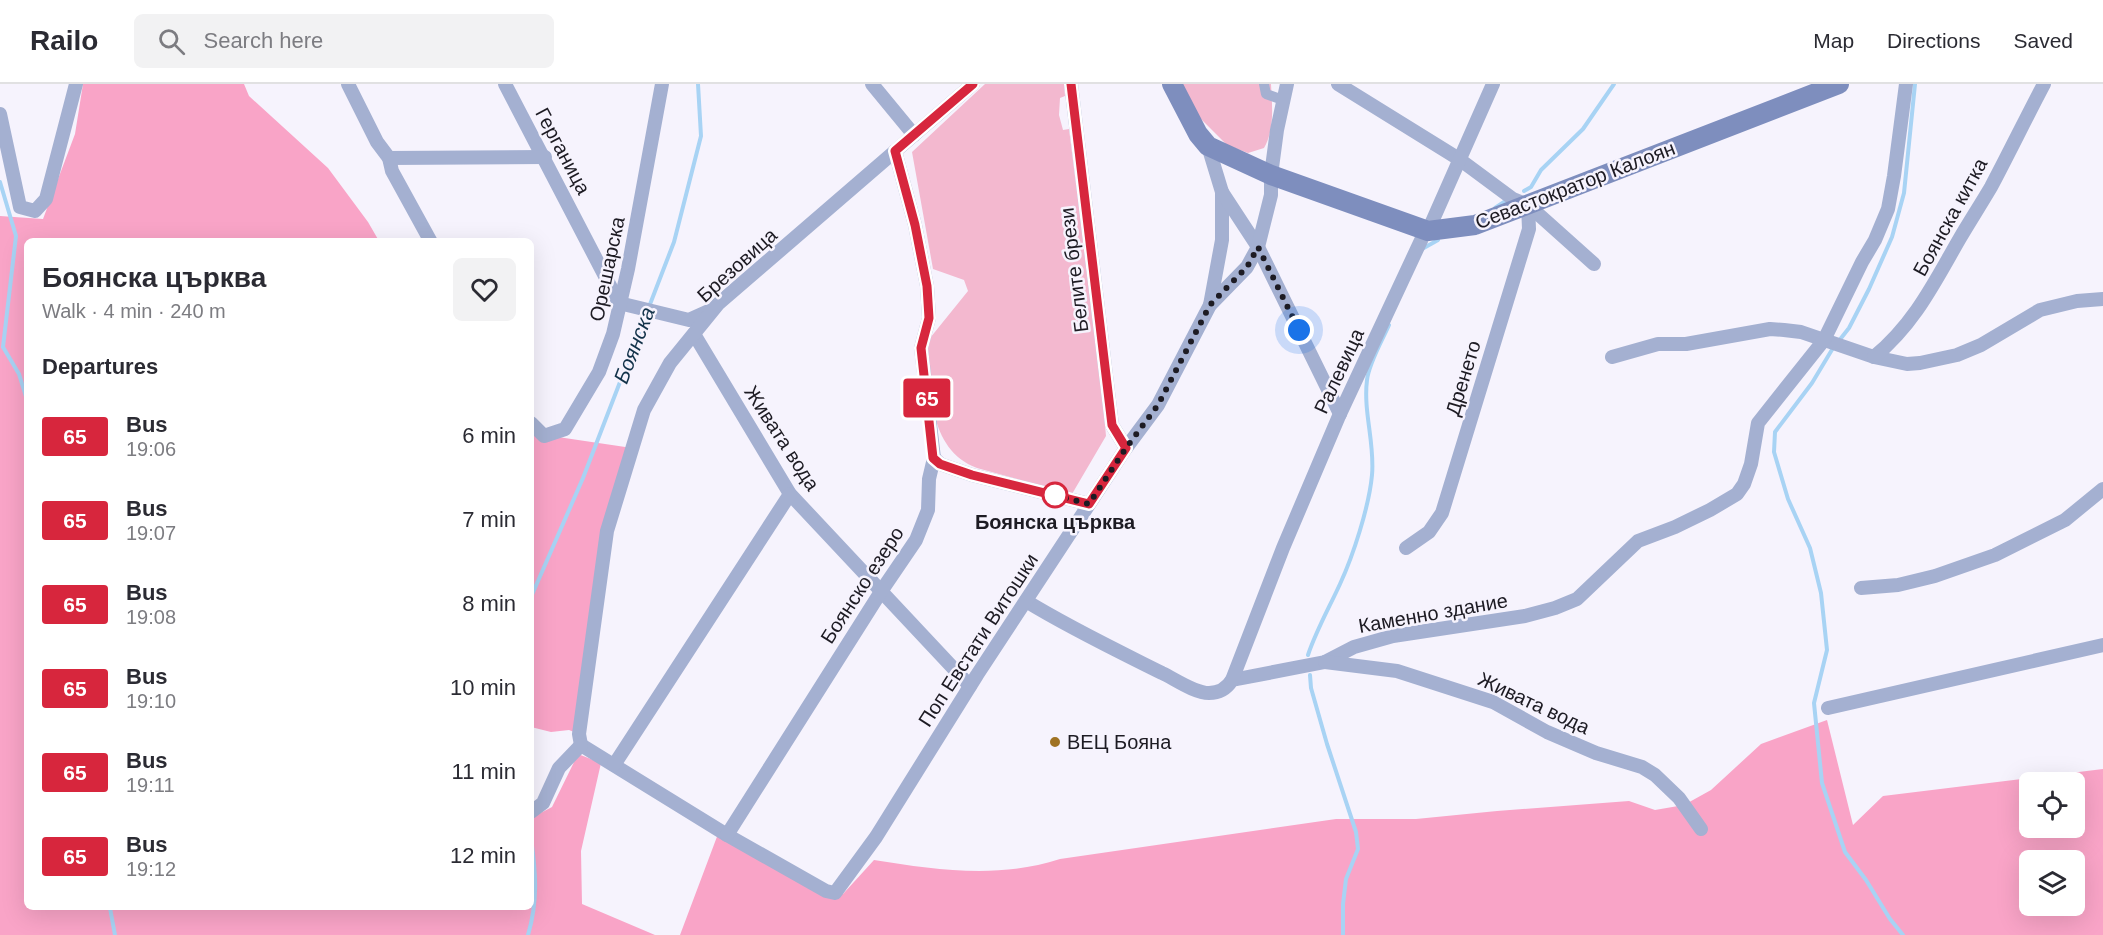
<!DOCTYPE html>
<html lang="en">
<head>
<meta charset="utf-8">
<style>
  :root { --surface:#fff; --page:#f2f2f3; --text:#2b2b33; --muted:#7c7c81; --line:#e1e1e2 }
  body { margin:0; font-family:Arial,sans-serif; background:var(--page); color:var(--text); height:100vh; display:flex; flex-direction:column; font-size:22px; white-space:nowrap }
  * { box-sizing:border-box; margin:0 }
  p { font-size:20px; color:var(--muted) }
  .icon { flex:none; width:33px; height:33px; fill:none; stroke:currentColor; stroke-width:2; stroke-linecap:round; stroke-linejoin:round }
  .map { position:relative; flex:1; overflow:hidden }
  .sheet { position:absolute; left:24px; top:154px; width:510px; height:672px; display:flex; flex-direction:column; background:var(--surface); border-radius:9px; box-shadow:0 6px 24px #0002 }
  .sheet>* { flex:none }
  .badge { padding:0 12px; border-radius:4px; font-size:21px; line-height:39px }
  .buttons { position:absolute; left:2019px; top:688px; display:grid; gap:12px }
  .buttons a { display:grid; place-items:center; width:66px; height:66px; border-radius:9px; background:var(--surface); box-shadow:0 6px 24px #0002; font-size:30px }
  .you { position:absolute; width:30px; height:30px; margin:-15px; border:4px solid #fff; border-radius:50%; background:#1a73e8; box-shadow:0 0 0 9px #1a73e833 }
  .map>.badge { position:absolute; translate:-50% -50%; box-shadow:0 0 0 3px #fff }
  h2 { padding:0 18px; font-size:22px; line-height:54px }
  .round { display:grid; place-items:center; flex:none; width:63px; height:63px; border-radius:9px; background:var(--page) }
  .summary { display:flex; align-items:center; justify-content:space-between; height:102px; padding:0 18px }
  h1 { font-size:28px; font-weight:600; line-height:45px }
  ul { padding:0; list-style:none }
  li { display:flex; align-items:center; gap:18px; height:84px; padding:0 18px }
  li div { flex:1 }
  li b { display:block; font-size:22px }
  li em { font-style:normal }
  li .badge { min-width:66px; font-weight:700; text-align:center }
  header { display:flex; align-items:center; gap:36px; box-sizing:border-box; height:84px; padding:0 30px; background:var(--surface); border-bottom:2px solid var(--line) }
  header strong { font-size:28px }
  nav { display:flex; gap:33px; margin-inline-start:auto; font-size:21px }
  .search { width:420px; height:54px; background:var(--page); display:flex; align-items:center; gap:15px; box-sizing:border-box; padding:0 21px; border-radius:9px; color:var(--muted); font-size:22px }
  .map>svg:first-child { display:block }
  .green { fill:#f3b8cf }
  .forest { fill:#f9a4c7; fill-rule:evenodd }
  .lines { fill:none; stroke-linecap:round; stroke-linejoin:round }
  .stream { stroke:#a8d3f4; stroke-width:4 }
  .pedestrian { stroke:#a4b0d1; stroke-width:10 }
  .minor { stroke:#a4b0d1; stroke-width:14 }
  .secondary { stroke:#7e8ebe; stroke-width:20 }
  .line-casing { stroke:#fff; stroke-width:14 }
  .line { stroke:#d7263d; stroke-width:9 }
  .walk { stroke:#1d1b23; stroke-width:6; stroke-dasharray:0 10.8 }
  .stop-dot { fill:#fff; stroke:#d7263d; stroke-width:3 }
  .poi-dot { fill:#9f7223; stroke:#f6f3fd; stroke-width:2 }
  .labels { text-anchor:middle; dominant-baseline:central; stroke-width:5; stroke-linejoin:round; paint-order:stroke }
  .street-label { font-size:20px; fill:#1d1b23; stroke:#f6f3fd }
  .stop-label { font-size:20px; font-weight:bold; fill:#1d1b23; stroke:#f6f3fd }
  .poi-label { font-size:20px; fill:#1d1b23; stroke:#f6f3fd; text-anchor:start }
  .water-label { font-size:21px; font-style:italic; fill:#123249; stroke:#f6f3fd }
</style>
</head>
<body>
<header>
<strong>Railo</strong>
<div class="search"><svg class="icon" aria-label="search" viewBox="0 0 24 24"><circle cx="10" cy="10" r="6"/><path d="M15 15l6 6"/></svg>Search here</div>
<nav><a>Map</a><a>Directions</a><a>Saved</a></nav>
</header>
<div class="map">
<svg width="2103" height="851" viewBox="0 0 2103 851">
  <rect width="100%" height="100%" fill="#f6f3fd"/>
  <!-- green -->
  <g class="green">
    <path d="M 985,0 L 1064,0 L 1065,12 L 1060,14 L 1059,31 L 1063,46 L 1069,45 L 1101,296 L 1106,352 L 1072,410 L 977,384 C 927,365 931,303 926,259 L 968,207 L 964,196 L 933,185 L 912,68 Z"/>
    <path d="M 1182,0 L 1271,0 C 1272,21 1275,45 1264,64 L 1248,69 L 1227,61 L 1198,32 Z"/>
  </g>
  <!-- forest -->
  <g class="forest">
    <path d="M 83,0 L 244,0 L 249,12 L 328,84 L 368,138 L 379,157 L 27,158 L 27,824 L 531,824 L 531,734 L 552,723 L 578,670 L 601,679 L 581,767 L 582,820 L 655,851 L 0,851 L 0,132 L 43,135 L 75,50 Z"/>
    <path d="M 531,349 L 632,364 L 607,447 L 579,650 L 569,646 L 551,648 L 531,643 Z"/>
    <path d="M 1827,636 L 1853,741 L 1883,712 L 2103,685 L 2103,851 L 680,851 L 718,750 L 827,813 L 843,810 L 874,776 C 936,786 999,795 1060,775 L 1336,735 L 1416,735 L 1497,727 L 1629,717 L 1655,726 L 1684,721 L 1711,706 L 1761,660 ZM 2030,699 L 2074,699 L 2074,744 L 2030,744 ZM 2030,777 L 2074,777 L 2074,822 L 2030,822 Z"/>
  </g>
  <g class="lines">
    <!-- stream -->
    <g class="stream">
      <path d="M 0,98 L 16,152 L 3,263 L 19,290 L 27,316"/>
      <path d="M 1524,107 L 1531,103 L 1541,86 L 1583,45 L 1614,0"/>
      <path d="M 1495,124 L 1504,118"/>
      <path d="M 1422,165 L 1438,156"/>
      <path d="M 1838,258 L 1849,244 L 1869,205 L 1892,153 L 1904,109 L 1915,0"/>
      <path d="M 1833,264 L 1812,299 L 1775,348 L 1774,368 L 1788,415 L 1810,464 L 1821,509 L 1827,566 L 1814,619 L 1822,699 L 1845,768 L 1866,796 L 1890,835 L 1903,851"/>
      <path d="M 531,513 L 583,394 L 674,158 L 701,52 L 698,0"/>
      <path d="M 1308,571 C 1316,547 1329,524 1340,500 C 1353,472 1369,423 1372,391 C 1375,359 1363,328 1367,296 C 1369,279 1382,257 1389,241"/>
      <path d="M 1310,591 L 1311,604 L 1327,660 L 1356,748 L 1358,765 L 1346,795 L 1343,820 L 1343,851"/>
      <path d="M 110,824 L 115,851"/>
      <path d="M 528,851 C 538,817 536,789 531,754"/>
    </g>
    <!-- pedestrian -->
    <path class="pedestrian" d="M 1264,0 L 1266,10 L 1283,16"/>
    <!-- minor -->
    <g class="minor">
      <path d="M 348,0 L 377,58 L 389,74 L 392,87 L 431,158"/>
      <path d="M 505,0 L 619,219"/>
      <path d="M 872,0 L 914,51"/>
      <path d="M 1071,0 L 1112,341 L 1126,364"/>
      <path d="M 1338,0 L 1459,75 L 1513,115 L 1528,121 L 1594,180"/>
      <path d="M 0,30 L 20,123 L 35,127 L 46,115 L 76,0"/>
      <path d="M 1208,62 L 1222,108 L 1222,156 L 1210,221"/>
      <path d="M 389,74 L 545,73"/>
      <path d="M 1222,108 L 1258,163 L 1340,330"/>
      <path d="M 619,219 L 689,236 L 709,227"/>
      <path d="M 694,250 L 790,410 L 970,602"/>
      <path d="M 1612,273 L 1658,260 L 1686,260 L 1770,245 L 1784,246 L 1801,248 L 1874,273 L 1907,280 L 1920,279 L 1957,271 L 1981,261 L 2040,226 L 2077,217 L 2103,215"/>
      <path d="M 1874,273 C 1915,239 1934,199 1960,154 C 1970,137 1981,120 1991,103 C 2009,69 2026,34 2044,0"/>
      <path d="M 531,339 L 544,352 L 565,345 L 599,288 L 613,250 L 628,185 L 662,0"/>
      <path d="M 934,374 L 940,380 L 972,391 L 1089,420"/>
      <path d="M 1406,464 L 1429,448 L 1442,429 L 1529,145 L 1528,121"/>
      <path d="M 1861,504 L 1898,501 L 1935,492 L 1995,471 L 2065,436 L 2103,405"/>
      <path d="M 1026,517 C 1070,544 1116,566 1162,589 C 1175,595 1194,609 1209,609 C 1219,609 1227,604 1232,596 L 1325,578 L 1354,563 L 1393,552 L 1525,532 L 1555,524 L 1577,515 L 1638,457 L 1675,443 L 1710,426 L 1737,410 L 1744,400 L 1751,380 L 1758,339 L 1824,256 L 1862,178 L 1875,156 L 1888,125 L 1894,92 L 1906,0"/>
      <path d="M 1325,578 L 1397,587 L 1493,618 L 1547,648 L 1596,669 L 1642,683 L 1655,691 L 1679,714 L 1701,745"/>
      <path d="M 1232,596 L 1283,464 L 1339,332 L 1424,150 L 1428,147 L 1493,0"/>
      <path d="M 1828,624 L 2103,561"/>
      <path d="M 581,661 L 727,751 L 826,807 L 835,809 L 876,753 L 977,591 L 1126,364 L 1158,321 L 1210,221 L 1247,183 L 1258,163 L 1271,111 L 1271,91 L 1277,46 L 1287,0"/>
      <path d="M 581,661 L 579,650 L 607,447 L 644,326 L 670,279 L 718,220 L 973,0"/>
      <path d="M 614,681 L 790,410"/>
      <path d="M 531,728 L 543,719 L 559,684 L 581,661"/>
      <path d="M 727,751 L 882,506 L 916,456 L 928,426 L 929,395 L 934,374 L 921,264 L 929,234 L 927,202 L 915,141 L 895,67"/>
    </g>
    <!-- secondary -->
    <path class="secondary" d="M 1172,0 L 1198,50 L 1208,62 L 1271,91 L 1428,147 L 1475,141 L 1839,0"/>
  </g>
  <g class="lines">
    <defs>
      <path id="line" d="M 973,0 L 895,67 L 915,141 L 927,202 L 929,234 L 921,264 L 933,374 L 940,380 L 972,391 L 1089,420 L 1126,364 L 1112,341 L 1071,0"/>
    </defs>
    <!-- line casing -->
    <use href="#line" class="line-casing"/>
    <!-- line -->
    <use href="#line" class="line"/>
    <!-- walk -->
    <path class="walk" d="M 1055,411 L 1050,410 L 1089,420 L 1126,364 L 1158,321 L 1210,221 L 1247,183 L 1258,163 L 1299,246"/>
  </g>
  <!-- markers -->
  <circle class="stop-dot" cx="1055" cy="411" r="12"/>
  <circle class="poi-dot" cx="1055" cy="658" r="6"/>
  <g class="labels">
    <!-- street labels -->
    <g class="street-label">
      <text transform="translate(563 67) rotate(62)">Герганица</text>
      <text transform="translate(1575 101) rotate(-21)">Севастократор Калоян</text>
      <text transform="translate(1950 133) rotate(-61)">Боянска китка</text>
      <text transform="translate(737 181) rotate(-42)">Брезовица</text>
      <text transform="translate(607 185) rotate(-78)">Орешарска</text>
      <text transform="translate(1074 186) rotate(-97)">Белите брези</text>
      <text transform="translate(1339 287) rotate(-65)">Ралевица</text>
      <text transform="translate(1463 294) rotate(-73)">Дренето</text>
      <text transform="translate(782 354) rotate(57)">Живата вода</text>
      <text transform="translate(862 501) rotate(-57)">Боянско езеро</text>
      <text transform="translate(1433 529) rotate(-10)">Каменно здание</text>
      <text transform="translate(978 556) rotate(-57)">Поп Евстати Витошки</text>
      <text transform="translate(1534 619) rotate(25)">Живата вода</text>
    </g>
    <!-- stop labels -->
    <g class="stop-label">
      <text x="1055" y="438">Боянска църква</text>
    </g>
    <!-- poi labels -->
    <g class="poi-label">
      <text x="1067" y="658">ВЕЦ Бояна</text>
    </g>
    <!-- water labels -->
    <g class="water-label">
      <text transform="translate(634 261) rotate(-69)">Боянска</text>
    </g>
  </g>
</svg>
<div class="buttons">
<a><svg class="icon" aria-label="locate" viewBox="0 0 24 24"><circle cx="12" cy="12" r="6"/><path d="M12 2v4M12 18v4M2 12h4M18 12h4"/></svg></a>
<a><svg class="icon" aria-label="layers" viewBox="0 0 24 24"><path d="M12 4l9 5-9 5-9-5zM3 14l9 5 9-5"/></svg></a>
</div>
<div class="you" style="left:1299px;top:246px"></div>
<b class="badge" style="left:927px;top:314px;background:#d7263d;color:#fff">65</b>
<section class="sheet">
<div class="summary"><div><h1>Боянска църква</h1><p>Walk · 4 min · 240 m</p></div><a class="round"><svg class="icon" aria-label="heart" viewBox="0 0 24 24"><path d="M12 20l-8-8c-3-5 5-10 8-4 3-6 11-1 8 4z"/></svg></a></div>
<h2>Departures</h2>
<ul>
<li><span class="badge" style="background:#d7263d;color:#fff">65</span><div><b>Bus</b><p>19:06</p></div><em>6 min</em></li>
<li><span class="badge" style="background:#d7263d;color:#fff">65</span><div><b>Bus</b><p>19:07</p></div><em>7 min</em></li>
<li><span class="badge" style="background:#d7263d;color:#fff">65</span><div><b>Bus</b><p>19:08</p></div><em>8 min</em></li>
<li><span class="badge" style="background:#d7263d;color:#fff">65</span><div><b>Bus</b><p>19:10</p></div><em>10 min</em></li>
<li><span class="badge" style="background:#d7263d;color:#fff">65</span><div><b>Bus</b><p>19:11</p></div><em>11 min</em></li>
<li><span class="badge" style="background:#d7263d;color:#fff">65</span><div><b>Bus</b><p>19:12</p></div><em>12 min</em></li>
</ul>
</section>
</div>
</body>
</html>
